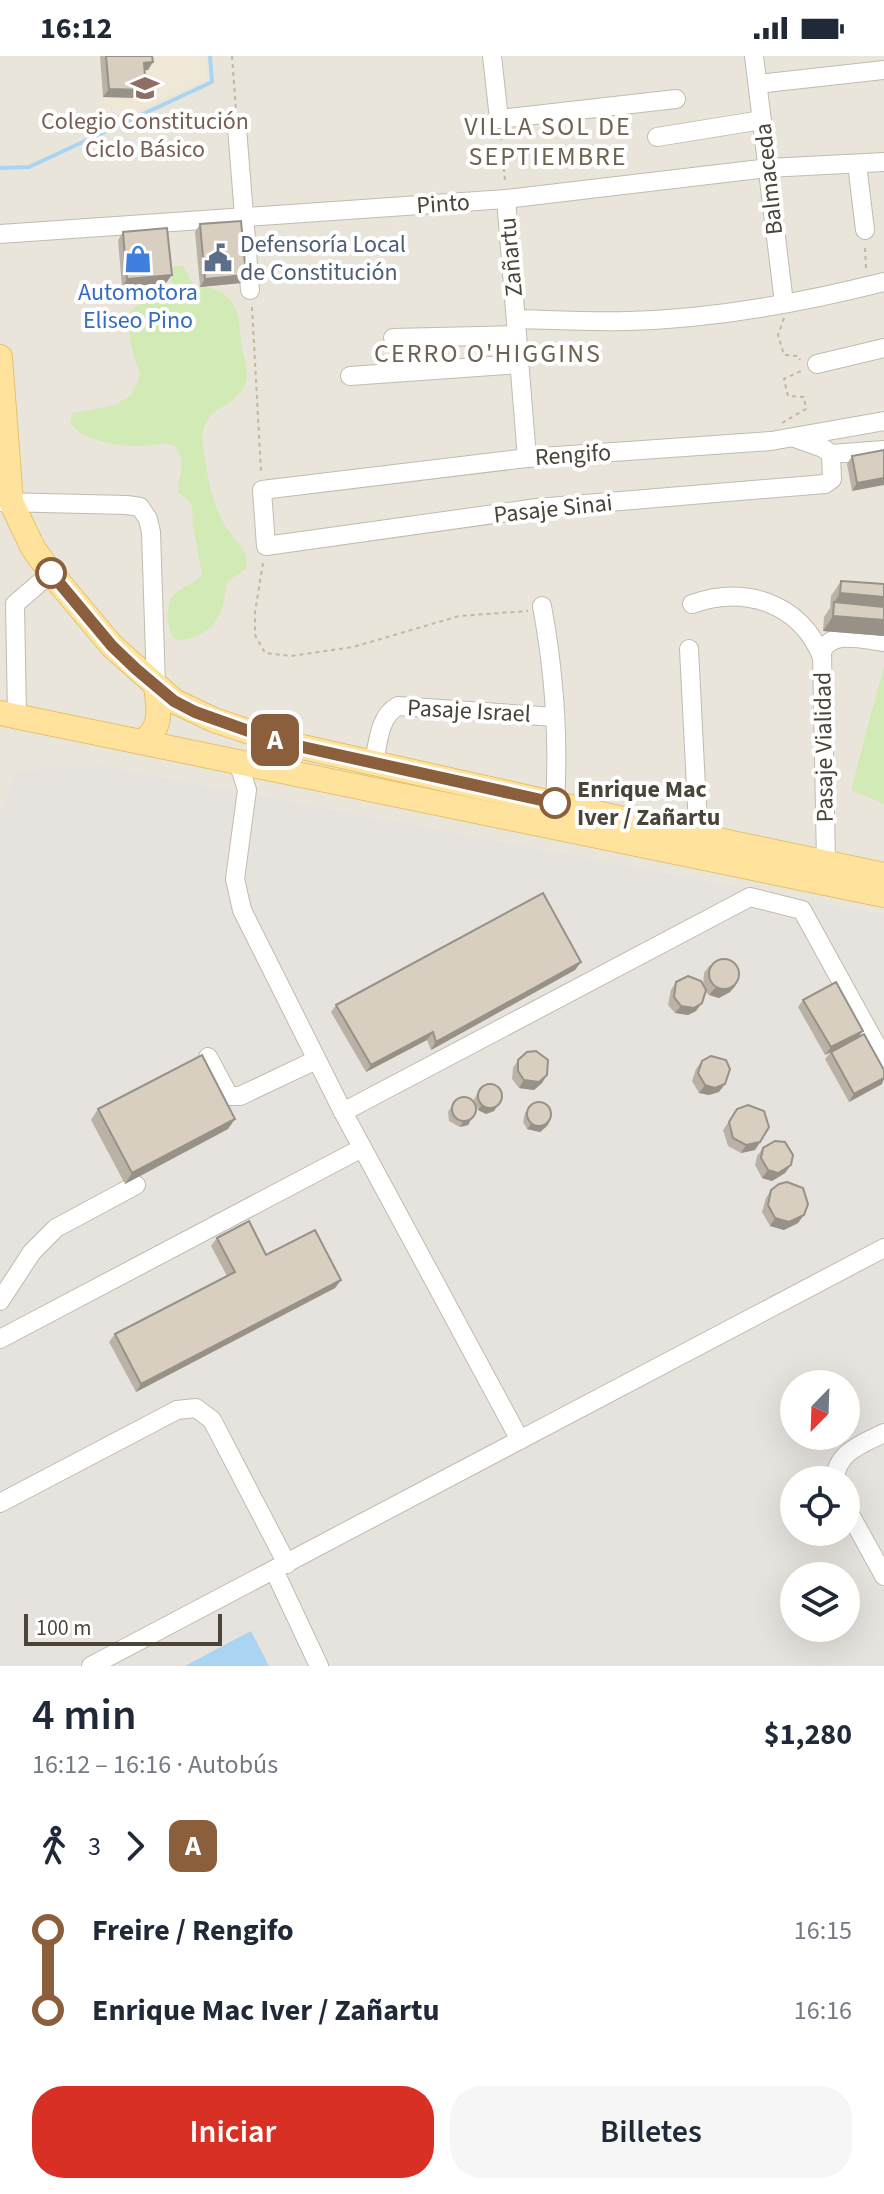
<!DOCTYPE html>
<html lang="es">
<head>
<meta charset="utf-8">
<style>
  :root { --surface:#fff; --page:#f6f6f7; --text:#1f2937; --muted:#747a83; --accent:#d93025 }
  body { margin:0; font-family:"Source Sans 3",sans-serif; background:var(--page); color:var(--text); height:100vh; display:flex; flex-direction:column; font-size:30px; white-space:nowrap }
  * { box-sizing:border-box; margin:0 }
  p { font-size:26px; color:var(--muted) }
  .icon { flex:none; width:44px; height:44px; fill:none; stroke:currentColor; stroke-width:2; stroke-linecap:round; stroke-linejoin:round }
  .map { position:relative; height:1610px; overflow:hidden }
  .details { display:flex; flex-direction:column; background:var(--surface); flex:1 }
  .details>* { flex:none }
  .badge { padding:0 16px; border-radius:12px; font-size:28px; line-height:52px }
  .needle { width:52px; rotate:203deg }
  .controls { position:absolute; left:780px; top:1314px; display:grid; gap:16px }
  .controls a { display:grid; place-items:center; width:80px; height:80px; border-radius:50%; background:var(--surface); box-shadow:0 8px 32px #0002; font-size:40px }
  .scale { position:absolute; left:24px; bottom:20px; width:198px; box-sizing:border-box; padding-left:8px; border:4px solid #4b4439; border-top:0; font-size:22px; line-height:28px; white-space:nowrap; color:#4b4439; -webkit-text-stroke:6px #fff; paint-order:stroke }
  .map>.badge { position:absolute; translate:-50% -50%; box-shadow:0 0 0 4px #fff }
  .legs { display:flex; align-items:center; gap:12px; height:88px; padding:0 32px; font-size:26px }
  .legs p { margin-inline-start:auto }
  .head { display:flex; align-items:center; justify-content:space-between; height:136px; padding:0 32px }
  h1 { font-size:44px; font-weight:600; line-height:60px }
  .button { display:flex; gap:16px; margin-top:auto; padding:16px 32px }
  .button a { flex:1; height:92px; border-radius:32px; background:var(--accent); color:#fff; font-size:32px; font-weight:600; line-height:92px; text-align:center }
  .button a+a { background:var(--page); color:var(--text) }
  ul { padding:0 32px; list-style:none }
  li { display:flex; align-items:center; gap:28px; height:80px; font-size:30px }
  li i { display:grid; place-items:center; width:12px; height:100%; margin:0 10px; background:currentColor }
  li i::after { content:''; width:20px; height:20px; margin:-10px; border:6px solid; border-radius:50%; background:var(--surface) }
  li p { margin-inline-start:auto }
  li:first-child i { background:linear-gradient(#0000 50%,currentColor 0) }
  li:last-child i { background:linear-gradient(currentColor 50%,#0000 0) }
  .status { display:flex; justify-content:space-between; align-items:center; height:56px; padding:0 40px; background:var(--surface); direction:ltr }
  .status svg { height:22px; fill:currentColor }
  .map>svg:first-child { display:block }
  .residential { fill:#eae5da }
  .industrial { fill:#e6e2dd; fill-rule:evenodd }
  .education { fill:#efe8d6 }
  .green { fill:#d2eab5 }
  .water { fill:#a9d4f2 }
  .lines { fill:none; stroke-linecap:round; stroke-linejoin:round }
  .stream { stroke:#a9d4f2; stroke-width:4 }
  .minor-casing { stroke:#c2bbae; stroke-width:20 }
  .major-casing { stroke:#e6c16a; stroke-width:26 }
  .path { stroke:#c4b79f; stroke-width:2; stroke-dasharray:4 4; stroke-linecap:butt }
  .minor { stroke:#fff; stroke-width:18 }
  .major { stroke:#ffe39c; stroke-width:24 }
  .wall { fill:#bab2a6 }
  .shaded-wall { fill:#979187 }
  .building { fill:#d8cfc1; stroke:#979187; stroke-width:2 }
  .line-1-casing { stroke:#fff; stroke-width:18 }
  .line-1 { stroke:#8b5e3c; stroke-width:12 }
  .stop-1-dot { fill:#fff; stroke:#8b5e3c; stroke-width:4 }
  .labels { text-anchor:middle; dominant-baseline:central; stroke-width:8; stroke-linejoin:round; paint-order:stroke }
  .education-label { font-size:24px; fill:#785e54; stroke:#fff }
  .street-label { font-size:24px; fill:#4b4439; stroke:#fff }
  .service-label { font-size:24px; fill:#4e5e75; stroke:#fff; text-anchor:start }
  .shop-label { font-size:24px; fill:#366cbe; stroke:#fff }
  .stop-label { font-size:24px; font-weight:bold; fill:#4b4439; stroke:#fff; text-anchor:start }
  .neighbourhood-label { font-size:26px; letter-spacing:2px; fill:#6e6250; stroke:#fff }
</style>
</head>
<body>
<div class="status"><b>16:12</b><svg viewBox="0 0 49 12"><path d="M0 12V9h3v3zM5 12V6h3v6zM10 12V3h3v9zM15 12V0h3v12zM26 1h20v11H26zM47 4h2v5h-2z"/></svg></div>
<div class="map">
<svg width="884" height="1610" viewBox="0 0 884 1610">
  <rect width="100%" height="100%" fill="#f6f3ec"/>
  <!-- residential -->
  <path class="residential" d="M 0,0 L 884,0 L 884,858 L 105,710 L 0,753 Z"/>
  <!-- industrial -->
  <path class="industrial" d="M 105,710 L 884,858 L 884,1610 L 0,1610 L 0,753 L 5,750 L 17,715 ZM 794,1328 L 846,1328 L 846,1380 L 794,1380 ZM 794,1424 L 846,1424 L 846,1476 L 794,1476 ZM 794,1520 L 846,1520 L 846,1572 L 794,1572 Z"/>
  <!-- education -->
  <path class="education" d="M 100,0 L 205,0 L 206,24 L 128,59 L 105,56 Z"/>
  <!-- green -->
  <g class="green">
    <path d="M 173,210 L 183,210 L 193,228 C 199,230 205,230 211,232 C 241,241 239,267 242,292 C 244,303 250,316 245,328 C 233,356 198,349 203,390 C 207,417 211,449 227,472 C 236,487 250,494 246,513 L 228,525 C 224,536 225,551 218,562 C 209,576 189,587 174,583 C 167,571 164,549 175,538 C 184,529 194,529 202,518 L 193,470 L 192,450 L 186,442 L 178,437 C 177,424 185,412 180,400 C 174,380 159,390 144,390 C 122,391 81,386 70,366 L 73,357 L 115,349 L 132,338 L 140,319 L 131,290 L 128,259 C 139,244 158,242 172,229 L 171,219 Z"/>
    <path d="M 884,610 L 884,748 L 851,734 Z"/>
  </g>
  <!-- water -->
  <path class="water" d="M 251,1575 L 269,1610 L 185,1610 Z"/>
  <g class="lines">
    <!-- stream -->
    <path class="stream" d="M 0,112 L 29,111 L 212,26 L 210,0"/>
    <defs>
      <g id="minor">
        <path d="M 492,0 L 499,63 L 676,43"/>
        <path d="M 754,0 L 784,247"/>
        <path d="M 758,28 L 884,14"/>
        <path d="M 237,72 L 250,234"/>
        <path d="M 657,81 L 762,64"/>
        <path d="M 857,108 L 865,174"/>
        <path d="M 506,143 L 527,402"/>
        <path d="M 0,178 L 506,143 L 768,112 L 884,106"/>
        <path d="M 516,263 C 553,264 590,266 627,265 C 713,263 801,247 884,226"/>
        <path d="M 393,282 L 517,279"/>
        <path d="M 817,308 L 884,292"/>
        <path d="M 350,320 L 519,308"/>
        <path d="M 795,382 L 823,392 L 831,398 L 832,423 L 825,428 L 537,452 L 266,490 L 262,434 L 527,402 L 771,385 L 884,365"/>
        <path d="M 831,398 L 884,394"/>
        <path d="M 1,446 L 127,449 L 140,451 L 148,463 L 151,476 L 156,630"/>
        <path d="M 692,548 C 745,529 800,547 822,601"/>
        <path d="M 542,550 C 554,615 559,681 555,747"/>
        <path d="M 689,593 L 699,790"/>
        <path d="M 17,660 L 15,548 L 51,517"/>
        <path d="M 238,706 L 247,734 L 235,823 L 242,854 L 343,1056 L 520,1384"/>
        <path d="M 374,707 C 378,687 379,660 398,650 L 555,661"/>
        <path d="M 826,807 L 822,596 C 831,573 864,584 884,586"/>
        <path d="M 208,1001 L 229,1040 L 240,1040 L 316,1004"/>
        <path d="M 343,1056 L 750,841 L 802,854 L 884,1003"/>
        <path d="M 0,1245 L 32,1196 L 56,1172 L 136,1129"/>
        <path d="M 0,1283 L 362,1092"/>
        <path d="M 835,1424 C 836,1396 862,1388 884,1377"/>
        <path d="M 0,1447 L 177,1354 L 196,1352 L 212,1364 L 287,1508"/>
        <path d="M 846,1451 L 884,1520"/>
        <path d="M 274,1514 L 319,1610"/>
        <path d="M 91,1610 L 884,1192"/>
      </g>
      <g id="major">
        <path d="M 0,301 L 11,446 L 33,492 L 51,517 L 112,590 L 174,645 L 214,664 L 280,686 L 699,780 L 884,819"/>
        <path d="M 0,657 L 884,839"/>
        <path d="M 142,686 C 163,672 159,653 156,630"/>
      </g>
    </defs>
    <!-- minor casing -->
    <use href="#minor" class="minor-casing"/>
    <!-- major casing -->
    <use href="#major" class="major-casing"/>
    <!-- path -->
    <g class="path">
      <path d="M 232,0 L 236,55"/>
      <path d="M 501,80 L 505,125"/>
      <path d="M 865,192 L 866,213"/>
      <path d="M 252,251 L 261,416"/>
      <path d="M 784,262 L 778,279 L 784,299 L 798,300 L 800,304"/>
      <path d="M 782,367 L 806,353 L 804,341 L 788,340 L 784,323 L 801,315"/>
      <path d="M 263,507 L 255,556 L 255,579 L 265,597 L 291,600 L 353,591 L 459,560 L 528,555"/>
    </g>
    <!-- minor -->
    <use href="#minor" class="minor"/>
    <!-- major -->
    <use href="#major" class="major"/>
  </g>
  <!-- wall -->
  <g class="wall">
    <path d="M 100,0 L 152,0 L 148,14 L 144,14 L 141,42 L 103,41 Z"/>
    <path d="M 200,168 L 241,227 L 200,231 L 195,176 Z"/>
    <path d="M 123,176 L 166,227 L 122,231 L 118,184 Z"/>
    <path d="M 884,394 L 852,435 L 847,408 L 852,400 Z"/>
    <path d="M 841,525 L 884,528 L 884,580 L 823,575 L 824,561 L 830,552 L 831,540 Z"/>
    <path d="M 581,906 L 575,914 L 431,994 L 427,984 L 366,1016 L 331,956 L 336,949 Z"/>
    <path d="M 710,909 L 736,929 L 730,936 L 719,942 L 709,939 L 705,935 L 696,955 L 688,959 L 675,957 L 668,949 L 671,934 L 676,926 L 703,929 L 704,917 Z"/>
    <path d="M 803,944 L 859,980 L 882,1028 L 849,1046 L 825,1003 L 831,996 L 825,999 L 798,951 Z"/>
    <path d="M 518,1004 L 542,1027 L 534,1034 L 519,1032 L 512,1023 L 513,1012 Z"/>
    <path d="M 702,1005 L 719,1036 L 709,1039 L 699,1037 L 692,1025 L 696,1013 Z"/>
    <path d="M 482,1030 L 502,1043 L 494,1055 L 486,1058 L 478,1054 L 474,1043 Z"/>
    <path d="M 456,1043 L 468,1069 L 460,1071 L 449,1065 L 448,1056 Z"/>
    <path d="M 529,1052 L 547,1070 L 540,1076 L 527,1073 L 523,1066 L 525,1057 Z"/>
    <path d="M 98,1053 L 228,1073 L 125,1128 L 91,1064 Z"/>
    <path d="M 737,1053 L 760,1086 L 755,1094 L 741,1097 L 728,1090 L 723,1074 Z"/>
    <path d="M 763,1092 L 791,1109 L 785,1117 L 772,1125 L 762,1122 L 755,1109 L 757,1100 Z"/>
    <path d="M 771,1134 L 798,1167 L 784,1174 L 770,1170 L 762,1156 L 766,1142 Z"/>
    <path d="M 217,1182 L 341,1224 L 335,1232 L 136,1336 L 109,1286 L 115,1278 L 227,1220 L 211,1190 Z"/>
  </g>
  <!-- shaded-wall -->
  <g class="shaded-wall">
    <path d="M 153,6 L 148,14 L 138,15 L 144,7 Z"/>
    <path d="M 109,33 L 146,34 L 141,42 L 103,41 Z"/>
    <path d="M 172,219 L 166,227 L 122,231 L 127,223 Z"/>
    <path d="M 246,219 L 241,227 L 200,231 L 205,223 Z"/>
    <path d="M 884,422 L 884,429 L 852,435 L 857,427 Z"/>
    <path d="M 840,537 L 884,541 L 884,557 L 834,547 Z"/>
    <path d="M 833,560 L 884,564 L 884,580 L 823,575 Z"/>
    <path d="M 581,906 L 575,914 L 431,994 L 436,986 Z"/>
    <path d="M 736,929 L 730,936 L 719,942 L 709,939 L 715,932 Z"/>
    <path d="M 702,947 L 696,955 L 688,959 L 675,957 L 681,950 Z"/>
    <path d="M 863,975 L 857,983 L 825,999 L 831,991 Z"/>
    <path d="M 433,976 L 427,984 L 366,1016 L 371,1009 Z"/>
    <path d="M 547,1019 L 542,1027 L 534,1034 L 519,1032 L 524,1024 Z"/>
    <path d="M 884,1022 L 882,1028 L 849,1046 L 854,1038 Z"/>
    <path d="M 725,1028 L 719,1036 L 709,1039 L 699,1037 L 705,1029 Z"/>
    <path d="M 482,1049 L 497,1050 L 494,1055 L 486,1058 L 478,1054 Z"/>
    <path d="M 235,1063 L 228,1073 L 125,1128 L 132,1117 Z"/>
    <path d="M 471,1064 L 468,1069 L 460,1071 L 463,1066 Z"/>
    <path d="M 550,1065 L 547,1070 L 540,1076 L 527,1073 L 531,1068 Z"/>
    <path d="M 760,1086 L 755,1094 L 741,1097 L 746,1089 Z"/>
    <path d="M 791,1109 L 785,1117 L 772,1125 L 762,1122 L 768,1114 Z"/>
    <path d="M 804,1159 L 798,1167 L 784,1174 L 770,1170 L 775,1162 Z"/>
    <path d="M 341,1224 L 335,1232 L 136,1336 L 141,1328 Z"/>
  </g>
  <!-- building -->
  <g class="building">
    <path d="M 106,0 L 152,0 L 153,6 L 144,7 L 146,34 L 109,33 Z"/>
    <path d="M 241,165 L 246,219 L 205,223 L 200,168 Z"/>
    <path d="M 167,172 L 172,219 L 127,223 L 123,176 Z"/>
    <path d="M 884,394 L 884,422 L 857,427 L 852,400 Z"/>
    <path d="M 841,525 L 884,528 L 884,541 L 840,537 Z"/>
    <path d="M 834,546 L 884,551 L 884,564 L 833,560 Z"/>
    <path d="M 543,837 L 581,906 L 436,986 L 433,976 L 371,1009 L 336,949 Z"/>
    <circle cx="724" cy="918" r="15"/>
    <path d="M 688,920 L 701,925 L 706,934 L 702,947 L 694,952 L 681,950 L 674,941 L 676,926 Z"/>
    <path d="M 836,926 L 863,975 L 831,991 L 803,944 Z"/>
    <path d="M 864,978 L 884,1014 L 884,1022 L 854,1038 L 831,996 Z"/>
    <path d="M 536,995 L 548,1004 L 547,1019 L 539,1026 L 524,1024 L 518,1015 L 518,1004 L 527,996 Z"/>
    <path d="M 202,999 L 235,1063 L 132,1117 L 98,1053 Z"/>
    <path d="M 711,1000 L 726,1004 L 730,1013 L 725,1028 L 715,1032 L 705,1029 L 698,1017 L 702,1005 Z"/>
    <circle cx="490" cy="1040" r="12"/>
    <circle cx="464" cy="1053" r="12"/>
    <circle cx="539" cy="1058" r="12"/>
    <path d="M 748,1049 L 764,1055 L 769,1071 L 760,1086 L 746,1089 L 733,1082 L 729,1066 L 737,1053 Z"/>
    <path d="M 775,1085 L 785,1086 L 793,1099 L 791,1109 L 778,1117 L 768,1114 L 761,1102 L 763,1092 Z"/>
    <path d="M 787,1126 L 803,1132 L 808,1148 L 804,1159 L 789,1166 L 775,1162 L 768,1149 L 771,1134 L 779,1128 Z"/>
    <path d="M 249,1165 L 266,1199 L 315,1174 L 341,1224 L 141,1328 L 115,1278 L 235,1216 L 217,1182 Z"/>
  </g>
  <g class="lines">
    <defs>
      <path id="line-1" d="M 51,517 L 112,590 L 136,613 L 174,645 L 195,656 L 280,686 L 555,747"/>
    </defs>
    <!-- line-1 casing -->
    <use href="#line-1" class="line-1-casing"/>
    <!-- line-1 -->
    <use href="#line-1" class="line-1"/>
  </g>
  <!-- icons -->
  <defs>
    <symbol id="school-bare" viewBox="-9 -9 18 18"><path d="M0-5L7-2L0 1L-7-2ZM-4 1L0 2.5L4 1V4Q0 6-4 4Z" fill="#8d6e63" stroke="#fff" stroke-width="2.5" paint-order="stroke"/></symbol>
    <symbol id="civic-bare" viewBox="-9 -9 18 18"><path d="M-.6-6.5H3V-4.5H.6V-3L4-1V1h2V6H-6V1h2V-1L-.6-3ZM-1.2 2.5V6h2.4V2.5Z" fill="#5c6f8a" stroke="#fff" stroke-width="2.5" paint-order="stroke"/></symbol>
    <symbol id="shop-bare" viewBox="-9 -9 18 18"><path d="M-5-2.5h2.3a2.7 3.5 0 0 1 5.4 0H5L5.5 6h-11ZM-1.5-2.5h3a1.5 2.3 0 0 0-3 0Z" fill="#3f7fe0" stroke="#fff" stroke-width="2.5" paint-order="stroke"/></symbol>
  </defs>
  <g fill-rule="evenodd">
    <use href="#school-bare" x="125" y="12" width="40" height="40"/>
    <use href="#civic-bare" x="198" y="182" width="40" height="40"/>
    <use href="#shop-bare" x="118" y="183" width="40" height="40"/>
  </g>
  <!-- markers -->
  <g class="stop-1-dot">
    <circle cx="51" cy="517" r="14"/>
    <circle cx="555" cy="747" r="14"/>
  </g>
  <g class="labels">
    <!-- education labels -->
    <g class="education-label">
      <text x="145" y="65">Colegio Constitución<tspan x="145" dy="28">Ciclo Básico</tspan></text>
    </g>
    <!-- street labels -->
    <g class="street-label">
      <text transform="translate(769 123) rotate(-96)">Balmaceda</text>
      <text transform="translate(443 148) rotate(-4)">Pinto</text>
      <text transform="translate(511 201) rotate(-95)">Zañartu</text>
      <text transform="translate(573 399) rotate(-4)">Rengifo</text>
      <text transform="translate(553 453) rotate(-6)">Pasaje Sinai</text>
      <text transform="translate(469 655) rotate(3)">Pasaje Israel</text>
      <text transform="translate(824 691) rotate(-91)">Pasaje Vialidad</text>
    </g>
    <!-- service labels -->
    <g class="service-label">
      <text x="240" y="188">Defensoría Local<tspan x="240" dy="28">de Constitución</tspan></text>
    </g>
    <!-- shop labels -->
    <g class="shop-label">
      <text x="138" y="236">Automotora<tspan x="138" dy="28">Eliseo Pino</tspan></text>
    </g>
    <!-- stop labels -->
    <g class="stop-label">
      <text x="577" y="733">Enrique Mac<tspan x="577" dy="28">Iver / Zañartu</tspan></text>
    </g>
    <!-- neighbourhood labels -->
    <g class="neighbourhood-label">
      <text x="548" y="70">VILLA SOL DE<tspan x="548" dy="30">SEPTIEMBRE</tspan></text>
      <text x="488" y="297">CERRO O'HIGGINS</text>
    </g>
  </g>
</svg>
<div class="controls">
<a><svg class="needle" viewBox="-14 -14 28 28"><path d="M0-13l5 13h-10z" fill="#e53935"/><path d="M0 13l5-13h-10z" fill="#747a83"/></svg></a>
<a><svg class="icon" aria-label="locate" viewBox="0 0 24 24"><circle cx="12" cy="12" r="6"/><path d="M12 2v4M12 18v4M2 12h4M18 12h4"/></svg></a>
<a><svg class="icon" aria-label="layers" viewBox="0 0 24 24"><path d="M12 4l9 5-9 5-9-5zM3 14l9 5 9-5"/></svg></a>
</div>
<div class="scale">100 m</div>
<b class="badge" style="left:275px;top:684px;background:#8b5e3c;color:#fff">A</b>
</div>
<section class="details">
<div class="head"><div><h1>4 min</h1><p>16:12 – 16:16 · Autobús</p></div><b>$1,280</b></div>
<div class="legs"><svg class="icon" aria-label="walk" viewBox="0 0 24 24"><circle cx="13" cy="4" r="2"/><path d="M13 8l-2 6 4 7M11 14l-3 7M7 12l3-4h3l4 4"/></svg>3<svg class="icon" aria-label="forward" viewBox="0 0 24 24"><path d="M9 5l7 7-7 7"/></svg><b class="badge" style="background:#8b5e3c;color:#fff">A</b></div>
<ul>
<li><i style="color:#8b5e3c"></i><b>Freire / Rengifo</b><p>16:15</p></li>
<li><i style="color:#8b5e3c"></i><b>Enrique Mac Iver / Zañartu</b><p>16:16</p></li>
</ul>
<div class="button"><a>Iniciar</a><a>Billetes</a></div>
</section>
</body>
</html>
